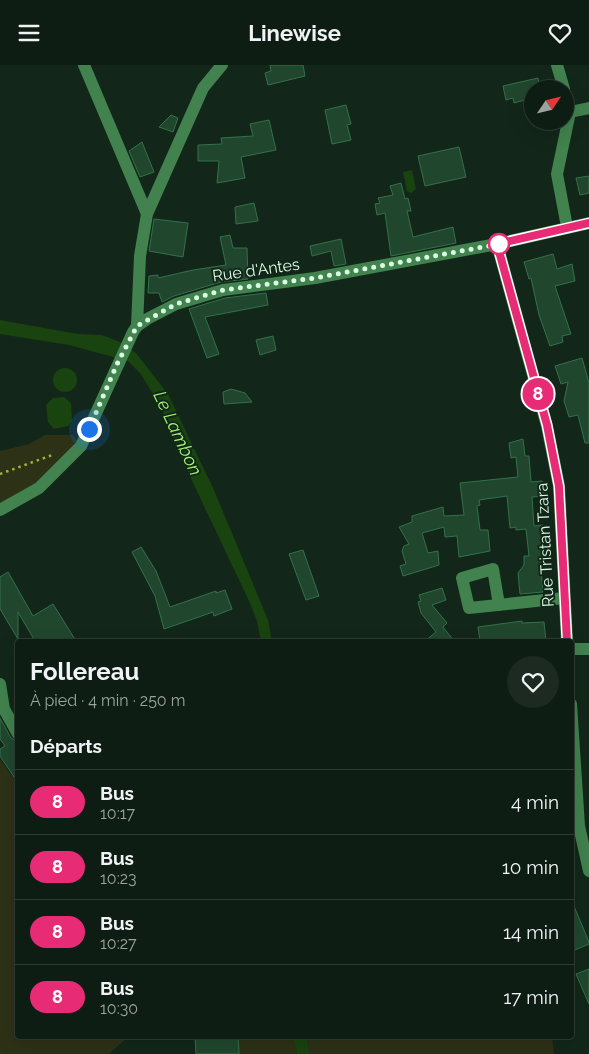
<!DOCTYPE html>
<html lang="fr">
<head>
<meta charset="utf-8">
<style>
  :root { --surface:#0e1d13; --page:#1c2a21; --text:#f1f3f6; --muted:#9ba2a0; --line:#2e3b33 }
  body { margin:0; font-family:Raleway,sans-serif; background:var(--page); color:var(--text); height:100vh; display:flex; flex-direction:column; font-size:19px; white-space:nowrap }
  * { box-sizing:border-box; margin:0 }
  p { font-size:16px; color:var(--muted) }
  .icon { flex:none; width:28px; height:28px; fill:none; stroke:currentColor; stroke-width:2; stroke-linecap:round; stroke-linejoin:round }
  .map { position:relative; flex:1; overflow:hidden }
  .details { position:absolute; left:15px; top:574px; width:559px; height:400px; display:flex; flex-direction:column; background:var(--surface); border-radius:5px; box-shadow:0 5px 20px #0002,0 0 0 1px var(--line) }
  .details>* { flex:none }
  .badge { padding:0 10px; border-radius:16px; font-size:18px; line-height:32px }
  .needle { width:32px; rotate:55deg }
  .controls { position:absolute; left:524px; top:15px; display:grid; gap:10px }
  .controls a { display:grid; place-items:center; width:50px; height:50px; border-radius:50%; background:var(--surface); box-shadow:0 5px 20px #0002,0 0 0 1px var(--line); font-size:25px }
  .you { position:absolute; width:25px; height:25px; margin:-12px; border:4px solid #fff; border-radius:50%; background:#1a73e8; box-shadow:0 0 0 8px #1a73e833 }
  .map>.badge { position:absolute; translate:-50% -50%; box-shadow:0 0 0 2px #fff }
  h2 { padding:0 15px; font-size:19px; line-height:45px }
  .round { display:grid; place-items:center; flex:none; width:52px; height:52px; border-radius:26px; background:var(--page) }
  .summary { display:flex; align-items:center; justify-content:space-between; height:85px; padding:0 15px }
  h1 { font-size:24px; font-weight:700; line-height:38px }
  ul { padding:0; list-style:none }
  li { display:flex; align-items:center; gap:15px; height:65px; padding:0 15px; border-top:1px solid var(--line) }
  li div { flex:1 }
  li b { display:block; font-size:19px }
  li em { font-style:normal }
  li .badge { min-width:55px; font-weight:700; text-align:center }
  header { display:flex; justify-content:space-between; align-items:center; height:65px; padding:0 15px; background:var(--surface); font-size:22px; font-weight:700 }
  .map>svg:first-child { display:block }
  .green { fill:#2d3116 }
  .water { fill:#19430f }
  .building { fill:#20472e; stroke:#33714a }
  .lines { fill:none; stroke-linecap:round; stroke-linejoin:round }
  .path { stroke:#a5b13a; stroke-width:2.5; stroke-dasharray:2.5 4; stroke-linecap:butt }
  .minor { stroke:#41824e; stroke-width:12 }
  .line-casing { stroke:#fff; stroke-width:11 }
  .line { stroke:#e72b75; stroke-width:8 }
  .walk { stroke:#dbfce4; stroke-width:5; stroke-dasharray:0 9 }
  .stop-dot { fill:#fff; stroke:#e72b75; stroke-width:2.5 }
  .labels { text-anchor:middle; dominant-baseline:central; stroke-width:4; stroke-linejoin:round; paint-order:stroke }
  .street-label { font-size:16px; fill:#dbfce4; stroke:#122719 }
  .water-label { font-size:18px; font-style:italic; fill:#a2f471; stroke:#122719 }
</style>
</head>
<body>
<header><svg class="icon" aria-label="menu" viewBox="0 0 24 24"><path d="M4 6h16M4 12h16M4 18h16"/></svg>Linewise<svg class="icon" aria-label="heart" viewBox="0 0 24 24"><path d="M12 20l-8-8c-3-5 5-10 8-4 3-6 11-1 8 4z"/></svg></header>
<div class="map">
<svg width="589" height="989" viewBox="0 0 589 989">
  <rect width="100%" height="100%" fill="#122719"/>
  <!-- green -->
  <g class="green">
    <path d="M 45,370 L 73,370 L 81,381 L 67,397 L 0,445 L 0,386 L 29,379 Z"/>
    <path d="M 0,694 L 17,718 L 18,971 L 129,971 L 109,989 L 0,989 Z"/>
    <path d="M 238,971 L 293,971 L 297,989 L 239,989 Z"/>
    <path d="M 306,971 L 552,971 L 554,989 L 310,989 Z"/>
  </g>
  <!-- water -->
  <g class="water">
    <path d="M 412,105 L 416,124 L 411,128 L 407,126 L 403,107 Z"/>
    <path d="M 0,255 L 78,269 L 102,270 L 120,277 L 136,288 L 168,329 L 214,425 L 268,555 L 272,576 L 261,576 L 257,556 L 250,538 L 185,401 L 160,340 L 140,308 L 128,296 L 69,280 L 0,269 Z"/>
    <circle cx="65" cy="315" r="12"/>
    <path d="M 64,332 L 71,338 L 72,356 L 68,361 L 54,364 L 48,357 L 46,340 L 53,333 Z"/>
    <path d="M 293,971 L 306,971 L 310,989 L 297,989 Z"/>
  </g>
  <!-- building -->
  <g class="building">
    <path d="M 270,0 L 303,0 L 305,11 L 268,20 L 265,8 L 271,6 Z"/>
    <path d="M 538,13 L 540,24 L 532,24 L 532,33 L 514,38 L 513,33 L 506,35 L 503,21 Z"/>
    <path d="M 346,40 L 351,59 L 347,60 L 351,75 L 332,79 L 325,45 Z"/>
    <path d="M 171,50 L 178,53 L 173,67 L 159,62 Z"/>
    <path d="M 269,55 L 276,85 L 241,92 L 245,113 L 217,118 L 219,96 L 198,96 L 198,80 L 222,79 L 221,73 L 253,71 L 250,59 Z"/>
    <path d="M 142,77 L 154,107 L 140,112 L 129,86 Z"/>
    <path d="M 459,82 L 466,112 L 425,121 L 418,91 Z"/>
    <path d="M 589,111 L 589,128 L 580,130 L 576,113 Z"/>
    <path d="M 401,118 L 405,134 L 408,133 L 411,146 L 407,146 L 413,172 L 453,162 L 456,178 L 391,191 L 385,148 L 377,150 L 375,139 L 380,138 L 378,133 L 393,130 L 390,121 Z"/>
    <path d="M 254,138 L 258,156 L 236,159 L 235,142 Z"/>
    <path d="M 154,154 L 188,158 L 183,192 L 149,186 Z"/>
    <path d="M 230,170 L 233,183 L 247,183 L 248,214 L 221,217 L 174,231 L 162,237 L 159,228 L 148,228 L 149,211 L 158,210 L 158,213 L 193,205 L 226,200 L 220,172 Z"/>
    <path d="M 341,174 L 346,199 L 334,201 L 331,186 L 312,191 L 310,181 Z"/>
    <path d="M 553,189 L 557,204 L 572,199 L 575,216 L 555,221 L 571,269 L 562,271 L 563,277 L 550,281 L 539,250 L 531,213 L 529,214 L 524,197 Z"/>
    <path d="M 266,228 L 268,240 L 205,252 L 219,289 L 207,293 L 189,244 L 225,233 Z"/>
    <path d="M 273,271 L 276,285 L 260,290 L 256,275 Z"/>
    <path d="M 582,293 L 589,318 L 589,378 L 585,378 L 578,350 L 569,352 L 564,336 L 568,317 L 561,319 L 555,301 Z"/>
    <path d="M 231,324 L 245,328 L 252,337 L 224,339 L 223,327 Z"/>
    <path d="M 523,374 L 525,391 L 529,391 L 531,417 L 542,416 L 544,431 L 532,432 L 534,461 L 543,460 L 544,504 L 541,504 L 543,527 L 520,529 L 518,508 L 524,500 L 524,491 L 529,491 L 526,464 L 516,465 L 516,462 L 510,463 L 507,431 L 479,435 L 480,440 L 477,441 L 480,465 L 488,465 L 490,486 L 459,492 L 457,471 L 445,472 L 444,462 L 422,468 L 428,488 L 438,486 L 439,500 L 403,511 L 400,501 L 406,499 L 402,486 L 404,481 L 409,479 L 399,462 L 412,457 L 412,451 L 443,442 L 444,451 L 464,450 L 460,418 L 518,412 L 516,392 L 511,393 L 509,378 Z"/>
    <path d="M 141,482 L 156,506 L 170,542 L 216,526 L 216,528 L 225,525 L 232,544 L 214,551 L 213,547 L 164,564 L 155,531 L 132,487 Z"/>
    <path d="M 303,485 L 319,531 L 306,535 L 289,489 Z"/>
    <path d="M 8,507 L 33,551 L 53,539 L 76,576 L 35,576 L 18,547 L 18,574 L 0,544 L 0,512 Z"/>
    <path d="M 442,523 L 446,535 L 432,540 L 447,558 L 443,562 L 454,576 L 425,576 L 436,567 L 421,548 L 418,537 L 421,536 L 419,530 Z"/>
    <path d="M 522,556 L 522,558 L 544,557 L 546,576 L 480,576 L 478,562 Z"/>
    <path d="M 0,653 L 11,673 L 18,677 L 18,718 L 0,691 L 0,684 L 5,681 L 0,674 Z"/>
    <path d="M 571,834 L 589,877 L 589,879 L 575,885 L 571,876 Z"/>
    <path d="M 589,904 L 589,939 L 576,909 Z"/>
    <path d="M 195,971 L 238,971 L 239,989 L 196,989 Z"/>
  </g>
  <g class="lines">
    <!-- path -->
    <path class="path" d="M 0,409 L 55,389"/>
    <!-- minor -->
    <g class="minor">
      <path d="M 84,0 L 147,149"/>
      <path d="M 557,0 L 564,24"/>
      <path d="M 565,29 L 570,47 L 557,109 L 567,162"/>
      <path d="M 570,47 L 589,43"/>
      <path d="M 497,179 L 547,361 L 559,421 L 567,576"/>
      <path d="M 137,261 L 140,191 L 147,149 L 203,23 L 222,0"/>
      <path d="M 0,445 L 39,423 L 81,381 L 133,267 L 137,261 L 147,254 L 176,239 L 223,225 L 315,213 L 497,179 L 589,158"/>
      <path d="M 499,540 L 493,504 L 462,513 L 469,543 L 564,533"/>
      <path d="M 571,584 L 589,584"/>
      <path d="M 0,619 L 4,644 L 18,669"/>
      <path d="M 571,639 L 579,761 L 589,806"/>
    </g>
  </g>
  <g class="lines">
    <defs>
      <path id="line" d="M 567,576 L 559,421 L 547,360 L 497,179 L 589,158"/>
    </defs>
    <!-- line casing -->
    <use href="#line" class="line-casing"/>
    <!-- line -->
    <use href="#line" class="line"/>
    <!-- walk -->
    <path class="walk" d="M 89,364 L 117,299 L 137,261 L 176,239 L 223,225 L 315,213 L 499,179"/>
  </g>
  <!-- markers -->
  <circle class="stop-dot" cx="499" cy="179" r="10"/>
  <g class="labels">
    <!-- street labels -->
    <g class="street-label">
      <text transform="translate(256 205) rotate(-8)">Rue d'Antes</text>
      <text transform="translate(545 480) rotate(-93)">Rue Tristan Tzara</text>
    </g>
    <!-- water labels -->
    <g class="water-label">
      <text transform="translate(178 368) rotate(65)">Le Lambon</text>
    </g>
  </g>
</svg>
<div class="controls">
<a><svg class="needle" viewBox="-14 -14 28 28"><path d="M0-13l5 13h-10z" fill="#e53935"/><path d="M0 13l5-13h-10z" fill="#9ba2a0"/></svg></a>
</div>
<div class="you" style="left:89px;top:364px"></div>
<b class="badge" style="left:538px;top:329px;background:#e72b75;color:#fff">8</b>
<section class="details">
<div class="summary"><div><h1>Follereau</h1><p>À pied · 4 min · 250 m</p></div><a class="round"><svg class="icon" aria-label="heart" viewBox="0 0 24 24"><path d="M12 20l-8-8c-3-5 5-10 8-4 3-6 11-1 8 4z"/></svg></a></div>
<h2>Départs</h2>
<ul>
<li><span class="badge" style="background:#e72b75;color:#fff">8</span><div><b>Bus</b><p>10:17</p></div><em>4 min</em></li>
<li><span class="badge" style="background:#e72b75;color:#fff">8</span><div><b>Bus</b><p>10:23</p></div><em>10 min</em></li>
<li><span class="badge" style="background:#e72b75;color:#fff">8</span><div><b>Bus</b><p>10:27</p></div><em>14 min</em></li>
<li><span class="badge" style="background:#e72b75;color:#fff">8</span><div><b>Bus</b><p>10:30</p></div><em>17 min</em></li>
</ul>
</section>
</div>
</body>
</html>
